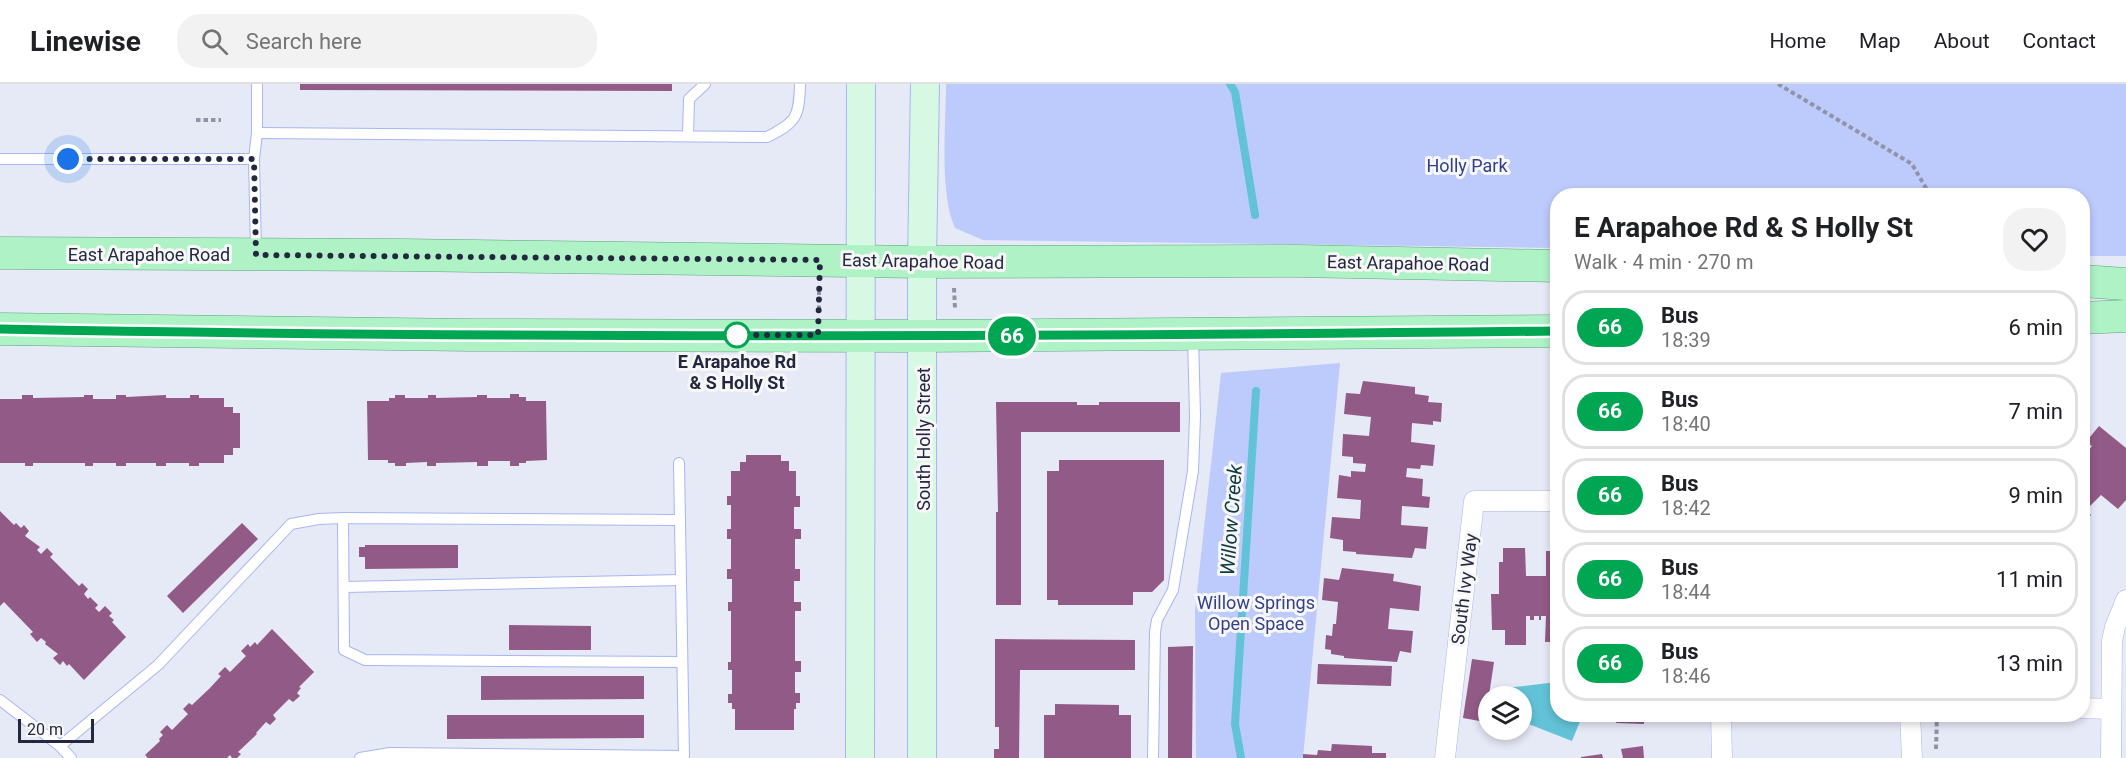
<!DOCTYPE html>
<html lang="en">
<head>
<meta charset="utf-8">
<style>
  :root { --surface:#fff; --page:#f2f2f2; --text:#202124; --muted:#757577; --line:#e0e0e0 }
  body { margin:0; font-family:Roboto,sans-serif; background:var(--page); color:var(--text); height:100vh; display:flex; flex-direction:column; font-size:22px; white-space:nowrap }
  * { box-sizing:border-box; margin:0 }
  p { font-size:20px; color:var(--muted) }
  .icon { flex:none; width:33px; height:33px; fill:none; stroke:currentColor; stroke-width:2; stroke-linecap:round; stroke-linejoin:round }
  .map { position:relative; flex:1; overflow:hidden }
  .drawer { position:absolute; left:1550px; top:104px; width:540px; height:534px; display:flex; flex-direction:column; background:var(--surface); border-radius:24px; box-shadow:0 3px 9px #0003 }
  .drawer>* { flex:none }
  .badge { padding:0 12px; border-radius:20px; font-size:21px; line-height:39px }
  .controls { position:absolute; left:1478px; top:602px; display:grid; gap:12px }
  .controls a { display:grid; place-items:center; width:54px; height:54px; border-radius:50%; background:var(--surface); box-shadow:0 3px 9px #0003; font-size:30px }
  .scale { position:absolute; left:18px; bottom:15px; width:76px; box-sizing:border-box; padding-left:6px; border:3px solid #232840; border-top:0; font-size:16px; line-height:21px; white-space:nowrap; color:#232840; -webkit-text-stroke:4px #f7f7f7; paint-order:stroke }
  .you { position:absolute; width:30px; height:30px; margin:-15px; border:4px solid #fff; border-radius:50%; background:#1a73e8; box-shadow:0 0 0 9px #1a73e833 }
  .map>.badge { position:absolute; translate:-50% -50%; box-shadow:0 0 0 3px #fff }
  .round { display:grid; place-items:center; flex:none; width:63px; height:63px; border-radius:24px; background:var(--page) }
  .overview { display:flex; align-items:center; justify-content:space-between; height:102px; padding:0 24px }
  h1 { font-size:28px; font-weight:700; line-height:45px }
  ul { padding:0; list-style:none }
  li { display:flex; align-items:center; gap:18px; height:75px; margin:0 12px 9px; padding:0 12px; border:3px solid var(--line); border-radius:24px }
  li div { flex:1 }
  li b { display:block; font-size:22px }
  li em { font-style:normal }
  li .badge { min-width:66px; font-weight:700; text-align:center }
  header { display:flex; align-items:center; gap:36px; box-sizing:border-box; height:84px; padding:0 30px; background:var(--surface); border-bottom:2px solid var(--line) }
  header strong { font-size:28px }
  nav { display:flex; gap:33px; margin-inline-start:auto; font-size:21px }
  .search { width:420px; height:54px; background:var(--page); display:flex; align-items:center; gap:15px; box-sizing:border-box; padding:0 21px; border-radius:24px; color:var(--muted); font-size:22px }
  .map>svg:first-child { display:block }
  .green { fill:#bdcafc }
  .water { fill:#62c3d8 }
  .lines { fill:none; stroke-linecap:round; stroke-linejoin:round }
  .stream { stroke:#62c3d8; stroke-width:8 }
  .building { fill:#915a87 }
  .service-casing { stroke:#a7b6f3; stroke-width:12 }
  .minor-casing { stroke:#a7b6f3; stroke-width:21 }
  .secondary-casing { stroke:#a7b6f3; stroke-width:30 }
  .primary-casing { stroke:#5ba57e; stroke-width:33 }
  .path { stroke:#9094a6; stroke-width:4; stroke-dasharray:4.5 3; stroke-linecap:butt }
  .service { stroke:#fff; stroke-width:10 }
  .minor { stroke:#fff; stroke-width:20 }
  .secondary { stroke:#d7f8e2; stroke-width:28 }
  .primary { stroke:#aff2c6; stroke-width:32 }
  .line-casing { stroke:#fff; stroke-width:14 }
  .line { stroke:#00a651; stroke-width:9 }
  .walk { stroke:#232840; stroke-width:6; stroke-dasharray:0 10.8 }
  .stop-dot { fill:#fff; stroke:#00a651; stroke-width:3 }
  .labels { text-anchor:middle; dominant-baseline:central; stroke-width:6; stroke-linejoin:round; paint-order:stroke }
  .park-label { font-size:18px; fill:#343f8a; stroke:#f7f7f7 }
  .street-label { font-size:18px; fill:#232840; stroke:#f7f7f7 }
  .stop-label { font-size:18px; font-weight:bold; fill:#232840; stroke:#f7f7f7 }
  .water-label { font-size:20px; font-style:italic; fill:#0c3b44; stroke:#f7f7f7 }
</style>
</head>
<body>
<header>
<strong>Linewise</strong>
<div class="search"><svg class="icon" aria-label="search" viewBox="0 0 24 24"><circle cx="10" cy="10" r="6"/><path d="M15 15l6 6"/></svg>Search here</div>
<nav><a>Home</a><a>Map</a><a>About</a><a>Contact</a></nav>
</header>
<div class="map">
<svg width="2126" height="674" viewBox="0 0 2126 674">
  <rect width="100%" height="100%" fill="#e6e9f6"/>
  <!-- green -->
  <g class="green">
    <path d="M 946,0 L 2126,0 L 2126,172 L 2082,172 L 2082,111 L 1557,111 L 1557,164 L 983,156 L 955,144 C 939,109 946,40 946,0 Z"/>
    <path d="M 1340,279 L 1303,674 L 1196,674 L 1195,526 L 1221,289 Z"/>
  </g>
  <!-- water -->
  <path class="water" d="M 1557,598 L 1557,630 L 1583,630 L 1572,657 L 1521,637 L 1521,612 L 1507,612 L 1506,604 Z"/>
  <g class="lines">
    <!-- stream -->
    <g class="stream">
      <path d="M 1230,0 L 1235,8 L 1255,131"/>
      <path d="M 1241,674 L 1235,640 L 1256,307"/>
    </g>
  </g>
  <!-- building -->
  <g class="building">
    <path d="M 300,0 L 672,0 L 672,7 L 300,6 Z"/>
    <path d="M 1363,297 L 1415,303 L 1415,310 L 1429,312 L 1428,318 L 1442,319 L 1441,338 L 1433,337 L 1433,341 L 1412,339 L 1411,358 L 1435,361 L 1433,382 L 1421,381 L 1420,385 L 1407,384 L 1406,393 L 1423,395 L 1422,412 L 1430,413 L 1429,424 L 1402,422 L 1401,441 L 1428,443 L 1426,465 L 1415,464 L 1412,474 L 1356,470 L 1356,468 L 1343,467 L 1343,456 L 1330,454 L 1332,433 L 1360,435 L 1361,416 L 1337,414 L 1339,391 L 1351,393 L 1351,387 L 1365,388 L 1366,380 L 1353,379 L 1353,373 L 1342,372 L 1343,350 L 1369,352 L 1371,333 L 1344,330 L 1346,309 L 1360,310 Z"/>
    <path d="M 510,310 L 519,310 L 519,313 L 526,313 L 526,317 L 546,317 L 547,376 L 526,377 L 526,379 L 519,379 L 519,382 L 510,382 L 510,377 L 488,377 L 488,382 L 477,382 L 477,378 L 436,379 L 436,382 L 427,382 L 427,378 L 406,379 L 406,382 L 395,382 L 395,379 L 388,379 L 388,376 L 368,376 L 367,317 L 389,317 L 389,314 L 395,314 L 395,311 L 405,311 L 405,314 L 428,314 L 428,311 L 436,311 L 436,314 L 477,313 L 477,311 L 487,311 L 487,314 L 510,314 Z"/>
    <path d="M 22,311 L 33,311 L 33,314 L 84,313 L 84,311 L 93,311 L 93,315 L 116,315 L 116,311 L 126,311 L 126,313 L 166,311 L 166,314 L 190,314 L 190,311 L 199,311 L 199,314 L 224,314 L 224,323 L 233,323 L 233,329 L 240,329 L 240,364 L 233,364 L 233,371 L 224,371 L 224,379 L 199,379 L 199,382 L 189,382 L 189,379 L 166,379 L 166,382 L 156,382 L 156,379 L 126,379 L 126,382 L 116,382 L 116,379 L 93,379 L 93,382 L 85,382 L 85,379 L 33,379 L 33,382 L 25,382 L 25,379 L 0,379 L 0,315 L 22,315 Z"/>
    <path d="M 996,318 L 1077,318 L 1077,321 L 1099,321 L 1099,318 L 1180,318 L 1180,348 L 1021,348 L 1021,521 L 996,521 L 996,428 L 998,428 Z"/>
    <path d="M 2099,342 L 2126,364 L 2126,416 L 2118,425 L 2101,411 L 2086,426 L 2091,431 L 2082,442 L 2082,370 L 2084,372 L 2092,362 L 2086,358 Z"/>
    <path d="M 746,371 L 781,371 L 781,377 L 789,377 L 789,387 L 796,387 L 796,412 L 800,412 L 800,423 L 794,423 L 794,445 L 801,445 L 801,455 L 795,455 L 795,485 L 800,485 L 800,497 L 794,497 L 794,518 L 801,518 L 801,527 L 795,527 L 795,577 L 801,577 L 801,588 L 795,588 L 795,609 L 800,609 L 800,619 L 796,619 L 796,625 L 794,625 L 794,646 L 735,646 L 735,625 L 732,625 L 732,619 L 728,619 L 728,610 L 732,610 L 732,586 L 728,586 L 728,578 L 731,578 L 731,527 L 728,527 L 728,518 L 732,518 L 732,495 L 727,495 L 727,485 L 731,485 L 731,455 L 727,455 L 727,445 L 731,445 L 731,421 L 727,421 L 727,412 L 731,412 L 731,387 L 740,387 L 740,378 L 746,378 Z"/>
    <path d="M 1059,376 L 1164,376 L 1164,496 L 1152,508 L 1133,508 L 1133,521 L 1058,521 L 1058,516 L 1047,516 L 1047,387 L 1059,387 Z"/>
    <path d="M 0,427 L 14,441 L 16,439 L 21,444 L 24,441 L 29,447 L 25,452 L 40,463 L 37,466 L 41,470 L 47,464 L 53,470 L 50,473 L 79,502 L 82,499 L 88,505 L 84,510 L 88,515 L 90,513 L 98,521 L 95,524 L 99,528 L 105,522 L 112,529 L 109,532 L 114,536 L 112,538 L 126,553 L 84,596 L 69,580 L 67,582 L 63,577 L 60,581 L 53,574 L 58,570 L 45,560 L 46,558 L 41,554 L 37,558 L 30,550 L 33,548 L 4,518 L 0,522 Z"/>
    <path d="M 242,439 L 258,455 L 183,529 L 167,512 Z"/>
    <path d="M 365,461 L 458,461 L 458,484 L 365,485 L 365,473 L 359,473 L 359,463 L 365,463 Z"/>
    <path d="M 1503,464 L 1525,464 L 1526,492 L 1546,492 L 1546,467 L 1557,467 L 1557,558 L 1545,558 L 1546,532 L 1541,532 L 1541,536 L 1539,536 L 1539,532 L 1534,532 L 1534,536 L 1530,536 L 1530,532 L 1526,532 L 1526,561 L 1505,561 L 1505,546 L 1492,546 L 1491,510 L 1499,510 L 1499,478 L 1503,478 Z"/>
    <path d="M 1342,484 L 1394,490 L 1393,497 L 1421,502 L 1419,527 L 1390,524 L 1388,545 L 1413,547 L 1411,569 L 1400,567 L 1397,578 L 1344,574 L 1344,572 L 1331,570 L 1331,566 L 1325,565 L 1326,551 L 1332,552 L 1333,540 L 1336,540 L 1338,518 L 1322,516 L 1324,494 L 1339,496 Z"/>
    <path d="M 509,541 L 591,542 L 591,566 L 509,566 Z"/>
    <path d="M 272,545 L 314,588 L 299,603 L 301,604 L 297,609 L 300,612 L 293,618 L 289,615 L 273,631 L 276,635 L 270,641 L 266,638 L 256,649 L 257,650 L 238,668 L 241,670 L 237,674 L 232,674 L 230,671 L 227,674 L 148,674 L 145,671 L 160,657 L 159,655 L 163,651 L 160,648 L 167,641 L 172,646 L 188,630 L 183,625 L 189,619 L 192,621 L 210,604 L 221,592 L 218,590 L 225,583 L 230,588 L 246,572 L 241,567 L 248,560 L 250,563 L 255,558 L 257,561 Z"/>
    <path d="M 995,555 L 1135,556 L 1135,586 L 1020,586 L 1019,674 L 994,674 L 994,665 L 999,665 L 999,643 L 995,643 Z"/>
    <path d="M 1193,562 L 1192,674 L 1168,674 L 1168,563 Z"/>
    <path d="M 1472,575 L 1494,578 L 1485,638 L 1463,634 Z"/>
    <path d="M 1318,580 L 1392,582 L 1391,602 L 1317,600 Z"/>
    <path d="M 481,592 L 644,592 L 644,615 L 481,616 Z"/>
    <path d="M 1055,620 L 1119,621 L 1119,631 L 1131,631 L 1131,674 L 1044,674 L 1044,631 L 1055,631 Z"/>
    <path d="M 1616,630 L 1644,630 L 1644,640 L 1616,639 Z"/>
    <path d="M 447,631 L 644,631 L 644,654 L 447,655 Z"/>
    <path d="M 1332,660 L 1372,662 L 1372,669 L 1386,669 L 1386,674 L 1303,674 L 1303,670 L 1317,671 L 1318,666 L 1331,667 Z"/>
    <path d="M 1643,662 L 1644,674 L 1623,674 L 1621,665 Z"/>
    <path d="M 1602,670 L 1603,674 L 1581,674 L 1581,673 Z"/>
  </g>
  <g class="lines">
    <defs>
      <g id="service">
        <path d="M 257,49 L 767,53 C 797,38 799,33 800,0"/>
        <path d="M 688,52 L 689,15 L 705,0"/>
        <path d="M 0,75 L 254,75"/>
        <path d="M 256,167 L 254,75 L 257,49 L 257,0"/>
        <path d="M 343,434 L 344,566 L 365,576 L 682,578"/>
        <path d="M 344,503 L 681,496"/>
        <path d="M 0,616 L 60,662 L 71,674"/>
        <path d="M 60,662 L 158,581 L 291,440 L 319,435 L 343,434 L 680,436"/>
        <path d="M 360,674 L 390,669 L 684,672 L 679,379"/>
        <path d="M 1153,674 L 1155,548 L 1157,536 L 1173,506 L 1193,387 L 1195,332 L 1193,251"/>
      </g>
      <g id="minor">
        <path d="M 2082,624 L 2110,625"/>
        <path d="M 1721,630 L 1722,674"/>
        <path d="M 1910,630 L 1912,674"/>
        <path d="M 1445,674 L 1474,417 L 1557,417"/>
        <path d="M 2111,674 L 2112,557 L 2115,543 L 2126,516"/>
      </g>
      <g id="secondary">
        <path d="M 860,674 L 861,0"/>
        <path d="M 922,674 L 922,178 L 925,0"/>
      </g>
      <g id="primary">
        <path d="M 0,169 L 402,171 L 922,178 L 1298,177 L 1557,182"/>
        <path d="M 2082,197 L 2126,200"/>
        <path d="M 2082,234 L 2126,232"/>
        <path d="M 0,245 L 470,251 L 923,252 L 1557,247"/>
      </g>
    </defs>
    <!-- service casing -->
    <use href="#service" class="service-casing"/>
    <!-- minor casing -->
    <use href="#minor" class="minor-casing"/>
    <!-- secondary casing -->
    <use href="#secondary" class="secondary-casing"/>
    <!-- primary casing -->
    <use href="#primary" class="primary-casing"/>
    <!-- path -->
    <g class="path">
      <path d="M 1778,0 L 1912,80 L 1930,111"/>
      <path d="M 196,36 L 221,36"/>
      <path d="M 954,204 L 955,224"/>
      <path d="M 819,226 L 819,204"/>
      <path d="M 1936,665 L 1937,630"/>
    </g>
    <!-- service -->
    <use href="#service" class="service"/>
    <!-- minor -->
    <use href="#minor" class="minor"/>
    <!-- secondary -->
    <use href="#secondary" class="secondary"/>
    <!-- primary -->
    <use href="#primary" class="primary"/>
  </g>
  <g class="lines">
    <defs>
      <path id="line" d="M 0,245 C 519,255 1038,253 1557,247"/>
    </defs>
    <!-- line casing -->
    <use href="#line" class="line-casing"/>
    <!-- line -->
    <use href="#line" class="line"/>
    <!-- walk -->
    <path class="walk" d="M 68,75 L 254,75 L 256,171 L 820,176 L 818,251 L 731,251 L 737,251"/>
  </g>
  <!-- markers -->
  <circle class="stop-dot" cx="737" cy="251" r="12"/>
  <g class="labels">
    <!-- park labels -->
    <g class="park-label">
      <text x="1467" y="81">Holly Park</text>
      <text x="1256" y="518">Willow Springs<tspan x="1256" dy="21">Open Space</tspan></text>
    </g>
    <!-- street labels -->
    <g class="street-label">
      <text x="149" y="170">East Arapahoe Road</text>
      <text transform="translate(923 177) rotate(1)">East Arapahoe Road</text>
      <text transform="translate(1408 179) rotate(1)">East Arapahoe Road</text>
      <text transform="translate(923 355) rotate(-90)">South Holly Street</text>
      <text transform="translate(1464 505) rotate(-83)">South Ivy Way</text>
    </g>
    <!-- stop labels -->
    <g class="stop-label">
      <text x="737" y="277">E Arapahoe Rd<tspan x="737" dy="21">&amp; S Holly St</tspan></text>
    </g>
    <!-- water labels -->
    <g class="water-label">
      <text transform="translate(1231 436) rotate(-86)">Willow Creek</text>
    </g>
  </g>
</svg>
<div class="controls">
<a><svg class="icon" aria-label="layers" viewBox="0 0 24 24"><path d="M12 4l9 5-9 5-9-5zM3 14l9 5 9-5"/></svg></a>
</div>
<div class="scale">20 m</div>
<div class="you" style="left:68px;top:75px"></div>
<b class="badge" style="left:1012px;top:252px;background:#00a651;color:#fff">66</b>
<section class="drawer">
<div class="overview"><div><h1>E Arapahoe Rd &amp; S Holly St</h1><p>Walk · 4 min · 270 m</p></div><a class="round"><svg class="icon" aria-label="heart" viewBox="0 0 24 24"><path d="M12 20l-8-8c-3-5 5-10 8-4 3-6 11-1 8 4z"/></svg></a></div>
<ul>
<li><span class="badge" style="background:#00a651;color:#fff">66</span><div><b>Bus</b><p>18:39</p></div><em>6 min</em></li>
<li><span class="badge" style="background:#00a651;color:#fff">66</span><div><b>Bus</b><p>18:40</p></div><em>7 min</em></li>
<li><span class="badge" style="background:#00a651;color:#fff">66</span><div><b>Bus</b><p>18:42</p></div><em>9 min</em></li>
<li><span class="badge" style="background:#00a651;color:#fff">66</span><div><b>Bus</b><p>18:44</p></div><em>11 min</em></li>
<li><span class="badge" style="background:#00a651;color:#fff">66</span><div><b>Bus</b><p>18:46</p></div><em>13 min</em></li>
</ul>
</section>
</div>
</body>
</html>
